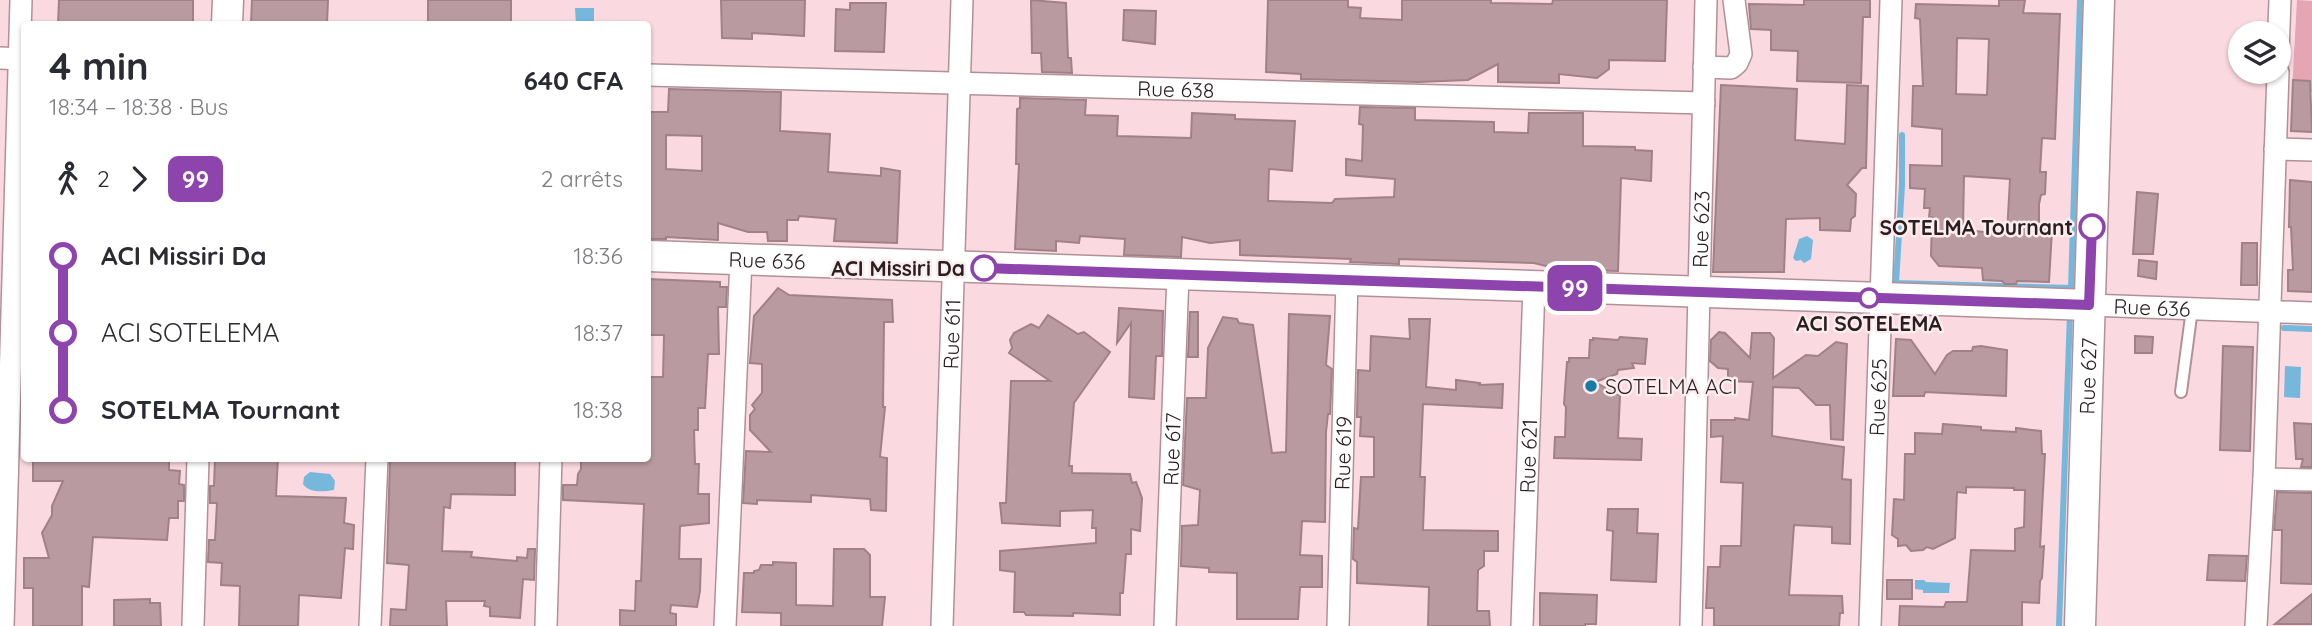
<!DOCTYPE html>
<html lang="fr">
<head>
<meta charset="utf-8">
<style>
  :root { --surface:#fff; --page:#f7f7f7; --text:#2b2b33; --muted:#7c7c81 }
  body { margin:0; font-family:Quicksand,sans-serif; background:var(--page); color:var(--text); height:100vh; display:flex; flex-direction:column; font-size:26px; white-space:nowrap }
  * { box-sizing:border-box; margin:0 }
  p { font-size:23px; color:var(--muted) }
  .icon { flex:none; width:38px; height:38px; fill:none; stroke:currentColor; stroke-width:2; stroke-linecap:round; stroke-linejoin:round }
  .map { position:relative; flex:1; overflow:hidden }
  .details { position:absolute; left:21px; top:21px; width:630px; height:441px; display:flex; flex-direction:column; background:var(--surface); border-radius:7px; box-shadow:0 2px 5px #0004 }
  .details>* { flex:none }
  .badge { padding:0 14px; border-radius:10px; font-size:24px; line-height:46px }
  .tools { position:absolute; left:2228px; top:21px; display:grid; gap:14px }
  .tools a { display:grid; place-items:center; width:63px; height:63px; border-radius:50%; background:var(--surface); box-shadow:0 2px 5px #0004; font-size:35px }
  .map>.badge { position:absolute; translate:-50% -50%; box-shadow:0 0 0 4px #fff }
  .legs { display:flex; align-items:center; gap:10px; height:77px; padding:0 28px; font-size:23px }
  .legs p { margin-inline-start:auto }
  .summary { display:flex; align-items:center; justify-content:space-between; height:119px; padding:0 28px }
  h1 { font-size:38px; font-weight:700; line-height:52px }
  ul { padding:0 28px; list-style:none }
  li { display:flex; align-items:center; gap:24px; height:77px; font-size:26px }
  li i { display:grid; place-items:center; width:10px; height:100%; margin:0 9px; background:currentColor }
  li i::after { content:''; width:18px; height:18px; margin:-9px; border:5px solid; border-radius:50%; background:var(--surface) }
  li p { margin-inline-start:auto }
  li:first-child i { background:linear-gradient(#0000 50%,currentColor 0) }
  li:last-child i { background:linear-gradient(currentColor 50%,#0000 0) }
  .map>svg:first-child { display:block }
  .green { fill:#e6a5b3 }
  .water { fill:#75b8dc }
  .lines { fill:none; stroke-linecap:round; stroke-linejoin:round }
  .stream { stroke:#75b8dc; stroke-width:6 }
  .building { fill:#ba9aa1; stroke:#a08187; stroke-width:2; fill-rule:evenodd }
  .lane-casing { stroke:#b19198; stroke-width:14 }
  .street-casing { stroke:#b19198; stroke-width:24 }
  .secondary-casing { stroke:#b19198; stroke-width:33 }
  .lane { stroke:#fff; stroke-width:10 }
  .street { stroke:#fff; stroke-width:21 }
  .secondary { stroke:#fff; stroke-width:30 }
  .line-1-casing { stroke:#fff; stroke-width:16 }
  .line-1 { stroke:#8e44ad; stroke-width:10 }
  .stop-1-dot { fill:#fff; stroke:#8e44ad; stroke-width:3.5 }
  .poi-dot { fill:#167ba6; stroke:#fbecef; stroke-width:2.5 }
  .labels { text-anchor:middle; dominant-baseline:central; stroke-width:5; stroke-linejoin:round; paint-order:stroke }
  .street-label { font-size:21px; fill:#2b1e21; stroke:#fbecef }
  .stop-label { font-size:21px; font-weight:bold; fill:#2b1e21; stroke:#fbecef; text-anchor:end }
  .poi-label { font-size:21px; fill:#2b1e21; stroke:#fbecef; text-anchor:start }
</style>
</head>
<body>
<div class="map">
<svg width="2312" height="626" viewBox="0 0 2312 626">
  <rect width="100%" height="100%" fill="#fbd9e0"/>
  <!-- green -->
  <path class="green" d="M 2297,0 L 2312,1 L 2312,92 L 2292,92 Z"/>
  <!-- water -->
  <g class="water">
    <path d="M 575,8 L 594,8 L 594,24 L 576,24 Z"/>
    <path d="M 1807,236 L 1813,240 L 1811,259 L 1804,263 L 1801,260 L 1796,261 L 1793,258 L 1799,239 Z"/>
    <path d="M 2285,366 L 2301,367 L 2300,398 L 2284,397 Z"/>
    <path d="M 310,472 L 330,474 L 335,481 L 334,490 C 322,492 309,493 303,484 L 304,477 Z"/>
    <path d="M 1915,580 L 1924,580 L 1926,582 L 1950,583 L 1949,593 L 1923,593 L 1923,590 L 1915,589 Z"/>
  </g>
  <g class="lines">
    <!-- stream -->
    <g class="stream">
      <path d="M 1902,135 L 1902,185 L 1896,283 L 2071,288 L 2071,295"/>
      <path d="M 2071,288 L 2080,0"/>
      <path d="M 2284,328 L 2312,329"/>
      <path d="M 2059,626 L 2070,313"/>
    </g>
  </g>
  <!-- building -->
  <g class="building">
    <path d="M 59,0 L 193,0 L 193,24 L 58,24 Z"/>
    <path d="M 252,0 L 328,0 L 327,24 L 251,24 Z"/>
    <rect x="428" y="0" width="83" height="24"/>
    <path d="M 721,0 L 805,0 L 804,36 L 752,33 L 752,39 L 722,38 Z"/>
    <path d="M 1031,0 L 1066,3 L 1068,58 L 1071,58 L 1072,73 L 1042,72 L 1041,53 L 1032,53 Z"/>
    <path d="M 1268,0 L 1348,0 L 1348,7 L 1361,8 L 1360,18 L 1402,20 L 1402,0 L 1491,0 L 1491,3 L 1552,4 L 1553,0 L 1667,0 L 1665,61 L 1609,60 L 1609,69 L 1597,78 L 1559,74 L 1559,83 L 1498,82 L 1498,64 L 1468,80 L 1418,82 L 1301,79 L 1301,74 L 1266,72 Z"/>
    <path d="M 1804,0 L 1870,0 L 1870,17 L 1863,17 L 1861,83 L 1797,81 L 1798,51 L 1771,50 L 1771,30 L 1751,29 L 1749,4 L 1804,5 Z"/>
    <path d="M 1999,0 L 2025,0 L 2023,13 L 2060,14 L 2055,139 L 2042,138 L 2040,172 L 2046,172 L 2045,194 L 2041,195 L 2039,204 L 2039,229 L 2052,230 L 2049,282 L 2017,281 L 2016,284 L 2005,284 L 2002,281 L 1983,280 L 1982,268 L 1939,266 L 1931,256 L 1932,217 L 1929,217 L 1930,208 L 1924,208 L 1925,189 L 1910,188 L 1910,165 L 1942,166 L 1942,129 L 1912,126 L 1913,86 L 1923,86 L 1920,19 L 1915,18 L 1916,4 L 1999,6 ZM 1957,38 L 1989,39 L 1987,95 L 1956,94 ZM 1964,176 L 2010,179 L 2007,234 L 1974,231 L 1974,228 L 1963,227 Z"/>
    <path d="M 850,3 L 886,3 L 884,52 L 835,51 L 836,9 L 850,10 Z"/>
    <path d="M 1124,10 L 1156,11 L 1155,44 L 1123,40 Z"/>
    <path d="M 2293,80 L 2310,81 L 2312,132 L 2291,131 Z"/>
    <path d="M 1721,85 L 1797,89 L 1795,140 L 1845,144 L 1847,85 L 1868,86 L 1866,168 L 1862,168 L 1847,185 L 1856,194 L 1855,216 L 1851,219 L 1850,231 L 1820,230 L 1820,218 L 1786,219 L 1784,272 L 1713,272 Z"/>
    <path d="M 669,89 L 781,92 L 780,131 L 830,134 L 828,172 L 881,176 L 881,168 L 900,171 L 897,243 L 834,241 L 836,219 L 799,216 L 798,220 L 787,220 L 787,241 L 768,241 L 767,232 L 748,232 L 718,223 L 718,240 L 666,237 L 666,239 L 648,239 L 648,112 L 668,112 ZM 666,135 L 702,136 L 702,171 L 666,169 Z"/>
    <path d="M 1020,98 L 1086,100 L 1085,115 L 1118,116 L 1117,136 L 1191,138 L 1192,113 L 1235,115 L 1235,119 L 1295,121 L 1292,171 L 1269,169 L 1268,201 L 1332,203 L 1335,199 L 1394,197 L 1395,179 L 1346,175 L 1346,159 L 1362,161 L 1363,125 L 1359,124 L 1360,107 L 1415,108 L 1415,120 L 1494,122 L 1494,132 L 1528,133 L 1529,113 L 1583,113 L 1583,146 L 1635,147 L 1635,150 L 1652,151 L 1651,181 L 1621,178 L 1618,271 L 1547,269 L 1546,266 L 1534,263 L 1399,259 L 1399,264 L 1350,262 L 1351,259 L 1240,255 L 1240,240 L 1210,243 L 1182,237 L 1181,257 L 1124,255 L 1125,239 L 1080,236 L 1079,243 L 1056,241 L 1056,251 L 1015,249 L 1019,164 L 1016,164 L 1017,109 L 1020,108 Z"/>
    <path d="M 2290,180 L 2312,182 L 2312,292 L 2288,291 L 2288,270 L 2293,270 L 2291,227 L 2289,227 Z"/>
    <path d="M 2137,192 L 2158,194 L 2153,254 L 2133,254 Z"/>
    <path d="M 2242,243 L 2257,243 L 2257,285 L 2241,285 Z"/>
    <path d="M 2139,260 L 2157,262 L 2156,279 L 2138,276 Z"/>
    <path d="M 648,279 L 720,282 L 720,287 L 727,287 L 726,307 L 718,307 L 719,354 L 708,354 L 705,408 L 698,408 L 698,430 L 694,430 L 695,464 L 699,464 L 698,494 L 709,494 L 709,523 L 680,526 L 679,559 L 701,559 L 700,591 L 697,607 L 671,605 L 670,613 L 676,614 L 676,626 L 620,626 L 620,610 L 635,611 L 636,581 L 641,581 L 644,504 L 563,500 L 563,485 L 577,485 L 578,474 L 581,469 L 581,458 L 648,458 L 648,377 L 663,377 L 664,335 L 648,335 L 650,302 L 648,302 Z"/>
    <path d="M 778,288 L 789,295 L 892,300 L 893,322 L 884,322 L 883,407 L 885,407 L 880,457 L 887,458 L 886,511 L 871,510 L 870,499 L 811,495 L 811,502 L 757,500 L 757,504 L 743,503 L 746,451 L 771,452 L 750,430 L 750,415 L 755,409 L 752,405 L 762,393 L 762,364 L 750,363 L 754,316 Z"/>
    <path d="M 1119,308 L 1163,311 L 1162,356 L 1156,356 L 1154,399 L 1129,397 L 1131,323 L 1117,343 Z"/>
    <path d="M 1190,312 L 1198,312 L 1198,357 L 1188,357 Z"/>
    <path d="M 1289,314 L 1330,316 L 1326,365 L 1332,369 L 1330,414 L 1328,414 L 1326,432 L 1325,522 L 1302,521 L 1300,555 L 1322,556 L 1322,587 L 1300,587 L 1298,619 L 1237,619 L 1237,573 L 1209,572 L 1209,568 L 1181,566 L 1182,526 L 1198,525 L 1200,490 L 1183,485 L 1187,398 L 1206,398 L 1208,348 L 1223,317 L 1237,319 L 1239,323 L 1253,325 L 1272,453 L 1286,452 Z"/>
    <path d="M 1048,315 L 1078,334 L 1084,332 L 1110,352 L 1074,403 L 1069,466 L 1072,466 L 1072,473 L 1130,474 L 1132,483 L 1136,482 L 1142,498 L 1140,531 L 1131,529 L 1131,554 L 1126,554 L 1123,593 L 1120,593 L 1120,615 L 1073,613 L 1073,616 L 1026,615 L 1024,612 L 1014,612 L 1015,572 L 1000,570 L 1000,551 L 1096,543 L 1096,528 L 1092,528 L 1093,510 L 1060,511 L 1060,526 L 1002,523 L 1000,503 L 1006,503 L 1011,381 L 1050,381 L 1009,353 L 1012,348 L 1010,340 L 1014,333 L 1031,324 L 1039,328 Z"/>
    <path d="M 1409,319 L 1430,319 L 1426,387 L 1456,390 L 1456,380 L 1480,383 L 1479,385 L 1503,384 L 1502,408 L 1423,404 L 1420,477 L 1425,477 L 1423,530 L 1498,531 L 1498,551 L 1484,551 L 1484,566 L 1478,570 L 1477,611 L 1489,611 L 1490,626 L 1428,626 L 1429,587 L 1357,583 L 1357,562 L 1353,559 L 1354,528 L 1358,529 L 1361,477 L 1374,477 L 1374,437 L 1360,436 L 1361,417 L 1357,417 L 1358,370 L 1370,371 L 1371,336 L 1410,339 Z"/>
    <path d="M 1719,332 L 1725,333 L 1750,358 L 1752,333 L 1770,333 L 1774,338 L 1773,378 L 1806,355 L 1818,356 L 1836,342 L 1847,344 L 1843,440 L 1831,439 L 1830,405 L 1816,405 L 1799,388 L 1773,387 L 1772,436 L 1844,447 L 1842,479 L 1851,480 L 1850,544 L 1832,543 L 1832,527 L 1794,525 L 1789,595 L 1842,596 L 1843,613 L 1840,613 L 1839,626 L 1714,626 L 1714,608 L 1706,608 L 1708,567 L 1720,567 L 1721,546 L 1741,546 L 1743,483 L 1721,482 L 1723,436 L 1711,437 L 1711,420 L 1735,420 L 1735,418 L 1749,420 L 1753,382 L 1728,381 L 1728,369 L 1718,368 L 1710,361 L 1711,340 Z"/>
    <path d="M 2135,336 L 2153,337 L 2152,353 L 2135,353 Z"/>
    <path d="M 1620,337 L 1647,339 L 1645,364 L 1632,363 L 1634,368 L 1618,370 L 1617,374 L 1595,382 L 1620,396 L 1618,438 L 1642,439 L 1641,460 L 1554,458 L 1555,437 L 1565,437 L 1566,407 L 1564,404 L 1567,362 L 1569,362 L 1569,358 L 1589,358 L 1590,340 L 1593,340 L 1593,338 L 1618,340 Z"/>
    <path d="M 1896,339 L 1911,340 L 1935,374 L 1947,355 L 1953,351 L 1972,351 L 1973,347 L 1981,346 L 2007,350 L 2006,396 L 1925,392 L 1924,396 L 1893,396 Z"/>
    <path d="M 2223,346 L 2253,347 L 2250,451 L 2220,450 Z"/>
    <path d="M 2294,423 L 2312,424 L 2312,467 L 2301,467 L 2303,459 L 2296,459 Z"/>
    <path d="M 1943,424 L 1981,427 L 1981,430 L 2016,432 L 2016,428 L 2041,431 L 2042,454 L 2045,454 L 2040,547 L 2044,546 L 2042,578 L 2040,581 L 2039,603 L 2022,602 L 2022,626 L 1899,626 L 1900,606 L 1944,607 L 1946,602 L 1967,602 L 1971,550 L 2015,551 L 2015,529 L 2024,527 L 2025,490 L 2014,490 L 2014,488 L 1966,487 L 1966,493 L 1957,492 L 1955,538 L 1933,549 L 1927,547 L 1923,550 L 1911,551 L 1906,545 L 1898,546 L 1898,539 L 1892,535 L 1894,499 L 1904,500 L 1905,454 L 1915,454 L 1915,433 L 1942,434 Z"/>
    <path d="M 33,458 L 169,458 L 169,470 L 180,471 L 179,484 L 184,485 L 184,501 L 178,501 L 178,518 L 169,518 L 167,540 L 93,537 L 89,587 L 82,586 L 82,626 L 33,626 L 33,588 L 24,588 L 24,558 L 49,558 L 42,533 L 52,515 L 52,506 L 63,481 L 33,481 Z"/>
    <path d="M 215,458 L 278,458 L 276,496 L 346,498 L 344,523 L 354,525 L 353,549 L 345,548 L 341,598 L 299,595 L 298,626 L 239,626 L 240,586 L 221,585 L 222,563 L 208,562 L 209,540 L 215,540 L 217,503 L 210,503 L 210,486 L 214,486 Z"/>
    <path d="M 390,458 L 515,458 L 515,495 L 451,494 L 450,508 L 444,507 L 442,551 L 472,552 L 471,557 L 517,561 L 517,557 L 527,558 L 528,549 L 535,549 L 534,580 L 523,579 L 520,618 L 490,616 L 490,607 L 484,606 L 485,601 L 446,601 L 447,626 L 390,626 L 391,609 L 406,610 L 409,565 L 387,563 Z"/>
    <path d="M 2277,492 L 2312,493 L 2312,584 L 2281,583 L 2282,530 L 2274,530 Z"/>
    <path d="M 1608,509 L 1638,509 L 1637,533 L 1658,534 L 1656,582 L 1611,580 L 1613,531 L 1607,530 Z"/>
    <path d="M 834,549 L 864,549 L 870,555 L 870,597 L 885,597 L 882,626 L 781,626 L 781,613 L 742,612 L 744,573 L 754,573 L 754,571 L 759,570 L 761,565 L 773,565 L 773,562 L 796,563 L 796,605 L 833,606 Z"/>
    <path d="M 2209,555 L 2247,556 L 2245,581 L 2207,580 Z"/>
    <rect x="1887" y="580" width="25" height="19"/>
    <path d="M 1540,593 L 1597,595 L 1596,624 L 1585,624 L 1585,626 L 1540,626 Z"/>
    <path d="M 2312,594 L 2312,624 L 2275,624 Z"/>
    <path d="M 150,599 L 150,603 L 160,603 L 161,626 L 114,626 L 114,600 Z"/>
  </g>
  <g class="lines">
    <defs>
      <path id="lane" d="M 2181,392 L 2192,309"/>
      <g id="street">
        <path d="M 2278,52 L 2280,0"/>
        <path d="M 0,58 L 24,59"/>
        <path d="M 1704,67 L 1731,68 L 1737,63 L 1741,54 L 1734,0"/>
        <path id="s1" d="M 648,75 L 1704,103"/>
        <path d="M 2275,149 L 2312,150"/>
        <path id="s2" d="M 2089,305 L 2312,313"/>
        <path d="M 2264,479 L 2312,480"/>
        <path d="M 3,626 L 21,0"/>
        <path d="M 193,626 L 198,458"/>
        <path d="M 370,626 L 377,458"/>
        <path d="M 546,626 L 551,458"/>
        <path d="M 725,626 L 741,259"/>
        <path id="s3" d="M 942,626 L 962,0"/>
        <path id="s4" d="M 1165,626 L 1178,274"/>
        <path id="s5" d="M 1338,626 L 1347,280"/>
        <path id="s6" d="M 1522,626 L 1534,286"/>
        <path id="s7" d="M 1691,626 L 1706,0"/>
        <path id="s8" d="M 1870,626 L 1891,0"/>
        <path d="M 2256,626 L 2264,479 L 2278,72"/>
      </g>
      <g id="secondary">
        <path d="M 227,24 L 228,0"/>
        <path id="s9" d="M 648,256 L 2089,305"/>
        <path id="s10" d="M 2080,626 L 2099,0"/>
      </g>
    </defs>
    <!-- lane casing -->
    <use href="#lane" class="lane-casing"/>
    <!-- street casing -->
    <use href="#street" class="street-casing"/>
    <!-- secondary casing -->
    <use href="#secondary" class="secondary-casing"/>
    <!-- lane -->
    <use href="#lane" class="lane"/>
    <!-- street -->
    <use href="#street" class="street"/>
    <!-- secondary -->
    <use href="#secondary" class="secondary"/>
  </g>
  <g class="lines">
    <defs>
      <path id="line-1" d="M 984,268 L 2089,305 L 2092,227"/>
    </defs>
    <!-- line-1 casing -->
    <use href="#line-1" class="line-1-casing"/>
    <!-- line-1 -->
    <use href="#line-1" class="line-1"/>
  </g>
  <!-- markers -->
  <g class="stop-1-dot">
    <circle cx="2092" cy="227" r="12"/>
    <circle cx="984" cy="268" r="12"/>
    <circle cx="1869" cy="298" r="9"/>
  </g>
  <circle class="poi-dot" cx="1591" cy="386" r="7"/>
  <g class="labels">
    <!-- street labels -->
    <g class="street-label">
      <text stroke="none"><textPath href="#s1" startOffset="528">Rue 638</textPath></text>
      <text stroke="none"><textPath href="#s7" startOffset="397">Rue 623</textPath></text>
      <text stroke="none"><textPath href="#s9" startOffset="119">Rue 636</textPath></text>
      <text stroke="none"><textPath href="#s2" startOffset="63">Rue 636</textPath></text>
      <text stroke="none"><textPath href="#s3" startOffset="292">Rue 611</textPath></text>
      <text stroke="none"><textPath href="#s10" startOffset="250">Rue 627</textPath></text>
      <text stroke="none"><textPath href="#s8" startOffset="229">Rue 625</textPath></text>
      <text stroke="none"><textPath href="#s4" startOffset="177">Rue 617</textPath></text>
      <text stroke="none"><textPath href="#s5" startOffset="173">Rue 619</textPath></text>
      <text stroke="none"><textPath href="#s6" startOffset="170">Rue 621</textPath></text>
    </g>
    <!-- stop labels -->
    <g class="stop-label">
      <text x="2073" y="227">SOTELMA Tournant</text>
      <text x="965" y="268">ACI Missiri Da</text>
      <text x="1869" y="323" text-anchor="middle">ACI SOTELEMA</text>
    </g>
    <!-- poi labels -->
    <g class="poi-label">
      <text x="1605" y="386">SOTELMA ACI</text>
    </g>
  </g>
</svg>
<div class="tools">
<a><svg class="icon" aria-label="layers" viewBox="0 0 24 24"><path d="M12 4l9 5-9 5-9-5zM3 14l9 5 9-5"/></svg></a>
</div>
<b class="badge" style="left:1575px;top:288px;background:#8e44ad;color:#fff">99</b>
<section class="details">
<div class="summary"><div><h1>4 min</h1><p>18:34 – 18:38 · Bus</p></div><b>640 CFA</b></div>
<div class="legs"><svg class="icon" aria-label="walk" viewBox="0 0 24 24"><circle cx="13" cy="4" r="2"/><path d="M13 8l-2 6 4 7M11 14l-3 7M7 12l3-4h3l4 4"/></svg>2<svg class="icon" aria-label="forward" viewBox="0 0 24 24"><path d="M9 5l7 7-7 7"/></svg><b class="badge" style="background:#8e44ad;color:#fff">99</b><p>2 arrêts</p></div>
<ul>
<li><i style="color:#8e44ad"></i><b>ACI Missiri Da</b><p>18:36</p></li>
<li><i style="color:#8e44ad"></i><span>ACI SOTELEMA</span><p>18:37</p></li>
<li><i style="color:#8e44ad"></i><b>SOTELMA Tournant</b><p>18:38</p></li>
</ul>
</section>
</div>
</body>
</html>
